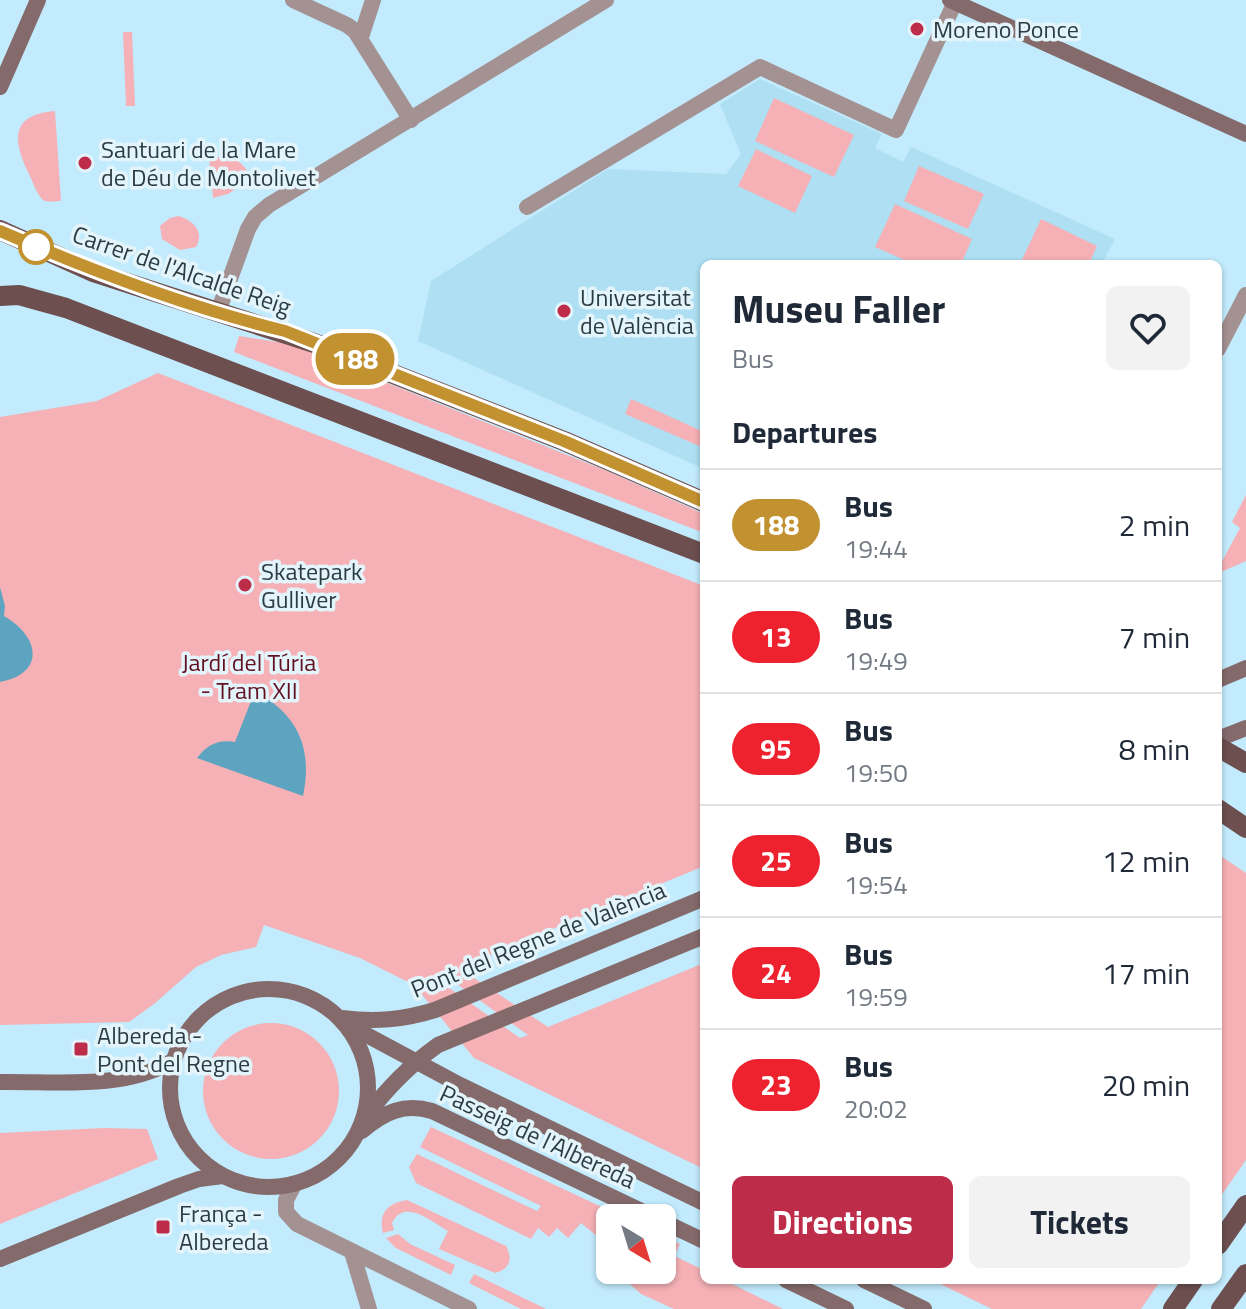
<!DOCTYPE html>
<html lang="en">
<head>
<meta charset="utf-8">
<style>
  :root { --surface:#fff; --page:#f2f2f3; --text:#1f2937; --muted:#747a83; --line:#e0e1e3; --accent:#bd2c49 }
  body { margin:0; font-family:"Titillium Web",sans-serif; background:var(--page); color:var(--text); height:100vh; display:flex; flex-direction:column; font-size:30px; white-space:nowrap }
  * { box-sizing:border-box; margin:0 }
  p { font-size:26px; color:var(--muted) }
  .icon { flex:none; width:44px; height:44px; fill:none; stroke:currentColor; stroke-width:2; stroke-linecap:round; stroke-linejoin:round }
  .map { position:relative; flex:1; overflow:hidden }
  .side { position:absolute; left:700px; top:260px; width:522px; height:1024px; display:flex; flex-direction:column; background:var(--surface); border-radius:12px; box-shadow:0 2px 6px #0004 }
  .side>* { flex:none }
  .badge { padding:0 16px; border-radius:26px; font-size:28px; line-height:52px }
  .needle { width:52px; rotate:142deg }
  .controls { position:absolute; left:596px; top:1204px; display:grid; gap:16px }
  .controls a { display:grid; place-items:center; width:80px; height:80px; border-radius:12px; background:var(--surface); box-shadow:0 2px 6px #0004; font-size:40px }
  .map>.badge { position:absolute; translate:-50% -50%; box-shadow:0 0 0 4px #fff }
  h2 { padding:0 32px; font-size:30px; line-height:72px }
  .round { display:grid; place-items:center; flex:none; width:84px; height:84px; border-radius:12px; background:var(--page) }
  .summary { display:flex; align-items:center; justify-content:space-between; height:136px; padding:0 32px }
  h1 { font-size:38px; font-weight:700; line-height:60px }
  .cta { display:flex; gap:16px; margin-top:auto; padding:16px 32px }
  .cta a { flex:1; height:92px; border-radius:12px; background:var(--accent); color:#fff; font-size:32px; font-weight:700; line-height:92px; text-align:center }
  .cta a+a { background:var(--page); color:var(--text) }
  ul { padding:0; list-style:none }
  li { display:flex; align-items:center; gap:24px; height:112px; padding:0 32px; border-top:2px solid var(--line) }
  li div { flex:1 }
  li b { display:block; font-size:30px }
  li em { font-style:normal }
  li .badge { min-width:88px; font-weight:700; text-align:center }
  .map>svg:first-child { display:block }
  .built { fill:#aedff3 }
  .green { fill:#f5b1b5; fill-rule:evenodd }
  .water { fill:#5da4c1 }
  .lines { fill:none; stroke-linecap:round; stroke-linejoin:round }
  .street { stroke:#a49192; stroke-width:16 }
  .secondary { stroke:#846a6b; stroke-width:16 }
  .primary { stroke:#6d4f50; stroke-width:20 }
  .line-casing { stroke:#fff; stroke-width:18 }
  .line { stroke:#c29231; stroke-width:12 }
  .poi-dot { fill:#bd2c49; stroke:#e4f4fb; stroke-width:3 }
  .stop-dot { fill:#fff; stroke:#c29231; stroke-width:4 }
  .labels { text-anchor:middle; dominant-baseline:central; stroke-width:7; stroke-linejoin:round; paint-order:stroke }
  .poi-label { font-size:24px; fill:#2c3c43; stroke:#e4f4fb; text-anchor:start }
  .street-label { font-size:24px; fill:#2c3c43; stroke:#e4f4fb }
  .park-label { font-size:24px; fill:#611021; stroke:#e4f4fb }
</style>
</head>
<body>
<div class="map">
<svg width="1246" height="1309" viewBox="0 0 1246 1309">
  <rect width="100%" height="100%" fill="#c2ebfd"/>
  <!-- built -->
  <path class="built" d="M 760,79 L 882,134 L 875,148 L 903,162 L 911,147 L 1115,239 L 1102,264 L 704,264 L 704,469 L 418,341 L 431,281 L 608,169 L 726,174 L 741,154 L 720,104 Z"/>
  <!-- green -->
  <g class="green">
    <path d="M 123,32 L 132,32 L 135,106 L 126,106 Z"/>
    <path d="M 774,98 L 854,135 L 834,177 L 755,141 Z"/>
    <path d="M 55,111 L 61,201 C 55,201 48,203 43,200 C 36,194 32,179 28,172 C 12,137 12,115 55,111 Z"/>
    <path d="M 756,149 L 812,176 L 795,213 L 738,186 Z"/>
    <path d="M 209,157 C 231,157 243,158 251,179 L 228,194 L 213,198 Z"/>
    <path d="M 919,166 L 984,194 L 968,229 L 904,201 Z"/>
    <path d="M 895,204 L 972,239 L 961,264 L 914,264 L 875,247 Z"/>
    <path d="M 178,216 C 193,220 205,232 196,247 L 180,250 L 162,239 L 160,226 L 170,218 Z"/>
    <path d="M 1041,219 L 1097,246 L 1089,264 L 1020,264 Z"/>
    <path d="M 239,336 L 290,344 L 607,471 L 704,514 L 704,533 L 234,352 Z"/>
    <path d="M 158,373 L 704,586 L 704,866 L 459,968 L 548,1027 L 704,963 L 704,1169 L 474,1058 L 414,985 L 360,958 L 264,925 L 256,947 L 221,955 L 196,967 L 154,1004 L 129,1022 L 0,1025 L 0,417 L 97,401 ZM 443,974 L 528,1035 L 520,1038 L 435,978 Z"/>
    <path d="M 631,399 L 704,432 L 704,448 L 625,414 Z"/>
    <path d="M 1246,495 L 1246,561 L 1221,572 L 1219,567 L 1240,528 L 1232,522 Z"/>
    <path d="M 1218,854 L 1246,873 L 1246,1160 L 1218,1200 Z"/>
    <circle cx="271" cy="1091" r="68"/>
    <path d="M 431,1127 L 625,1218 L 610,1218 L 610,1267 L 599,1257 L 609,1246 L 581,1223 L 568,1238 L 557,1228 L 549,1237 L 538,1228 L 531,1239 L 416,1183 L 409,1167 L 417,1154 L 537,1211 L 541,1206 L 420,1147 Z"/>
    <path d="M 104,1128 L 147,1129 L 158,1159 L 0,1224 L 0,1133 Z"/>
    <path d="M 407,1200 L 506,1246 C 513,1259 510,1269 495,1273 L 439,1249 L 448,1231 C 431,1221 404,1198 392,1223 L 394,1230 L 383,1233 C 378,1213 388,1203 407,1200 Z"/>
    <path d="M 398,1234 L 410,1244 L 455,1265 L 451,1275 L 396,1248 L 386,1238 Z"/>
    <path d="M 662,1236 L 680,1244 L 674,1256 L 704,1270 L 704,1280 L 724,1280 L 783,1309 L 674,1309 L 641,1294 L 614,1270 L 635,1270 L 640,1274 L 644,1270 L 662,1270 Z"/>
    <path d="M 474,1274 L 546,1309 L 521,1309 L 469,1283 Z"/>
    <path d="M 932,1280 L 1161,1280 L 1141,1309 L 992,1309 Z"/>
  </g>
  <!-- water -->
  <g class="water">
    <path d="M 0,587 L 5,606 L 4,616 C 39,636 47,673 0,682 Z"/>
    <path d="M 255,691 C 298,715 313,748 303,796 L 197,758 C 207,745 218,739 235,742 Z"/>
  </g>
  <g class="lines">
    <!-- street -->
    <g class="street">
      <path d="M 293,0 L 347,25 L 355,31 L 411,120"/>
      <path d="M 361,37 L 373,0"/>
      <path d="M 527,207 L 760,67 L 896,130 L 955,2"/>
      <path d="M 218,312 L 248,229 L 255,217 L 269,205 L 606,0"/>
      <path d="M 1218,349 L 1246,295"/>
      <path d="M 294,1185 L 286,1200 L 286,1212 L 297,1224 L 469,1309"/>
      <path d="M 352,1252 L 369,1309"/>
    </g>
    <!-- secondary -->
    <g class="secondary">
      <path d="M 950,0 L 1246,134"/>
      <path d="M 0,87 L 38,0"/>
      <path d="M 1218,680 L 1246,668"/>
      <path d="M 1218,739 L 1246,728"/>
      <circle cx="269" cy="1088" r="99"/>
      <path d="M 342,1018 C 375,1022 403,1020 435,1010 L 704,898"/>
      <path d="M 348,1025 L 460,1085 L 704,1203"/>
      <path d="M 0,1082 C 55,1081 121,1090 171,1062"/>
      <path d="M 367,1115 C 388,1087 410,1065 438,1045 L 704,936"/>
      <path d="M 362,1131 C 384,1112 404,1103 432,1111 L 656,1218"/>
      <path d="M 662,1221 L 704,1241"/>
      <path d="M 0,1259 L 179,1186 L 199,1179 L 223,1176"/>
      <path d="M 786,1280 L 846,1309"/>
      <path d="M 864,1280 L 924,1309"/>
    </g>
    <!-- primary -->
    <g class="primary">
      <path d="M 0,230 L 93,272 L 314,343 L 564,441 L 704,502"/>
      <path d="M 0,296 L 19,295 L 66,308 L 704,554"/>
      <path d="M 1218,747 L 1246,763"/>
      <path d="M 1218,809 L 1246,828"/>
      <path d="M 1218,1245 L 1246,1205"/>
      <path d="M 1173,1309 L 1193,1280"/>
      <path d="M 1221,1309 L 1246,1274"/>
    </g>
  </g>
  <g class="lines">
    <defs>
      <path id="line" d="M 0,231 C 92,271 187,307 285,331 L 564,441 L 704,502"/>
    </defs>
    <!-- line casing -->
    <use href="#line" class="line-casing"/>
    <!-- line -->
    <use href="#line" class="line"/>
  </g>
  <!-- markers -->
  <g class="poi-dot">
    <circle cx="917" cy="29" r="8"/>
    <circle cx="85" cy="163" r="8"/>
    <circle cx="564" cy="311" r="8"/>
    <circle cx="245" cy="585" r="8"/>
    <rect x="73" y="1041" width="16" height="16" rx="4"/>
    <rect x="155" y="1219" width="16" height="16" rx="4"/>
  </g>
  <circle class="stop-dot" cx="36" cy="247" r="16"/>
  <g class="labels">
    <!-- poi labels -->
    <g class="poi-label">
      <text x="933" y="29">Moreno Ponce</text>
      <text x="101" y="149">Santuari de la Mare<tspan x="101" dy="28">de Déu de Montolivet</tspan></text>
      <text x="580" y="297">Universitat<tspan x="580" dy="28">de València</tspan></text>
      <text x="261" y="571">Skatepark<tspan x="261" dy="28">Gulliver</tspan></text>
      <text x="97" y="1035">Albereda -<tspan x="97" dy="28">Pont del Regne</tspan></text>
      <text x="179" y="1213">França -<tspan x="179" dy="28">Albereda</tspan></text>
    </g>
    <!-- street labels -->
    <g class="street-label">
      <text transform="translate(182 270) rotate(19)">Carrer de l'Alcalde Reig</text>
      <text transform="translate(538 939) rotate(-22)">Pont del Regne de València</text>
      <text transform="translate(538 1136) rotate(25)">Passeig de l'Albereda</text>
    </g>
    <!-- park labels -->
    <g class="park-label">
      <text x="249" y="662">Jardí del Túria<tspan x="249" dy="28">- Tram XII</tspan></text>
    </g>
  </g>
</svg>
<div class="controls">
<a><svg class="needle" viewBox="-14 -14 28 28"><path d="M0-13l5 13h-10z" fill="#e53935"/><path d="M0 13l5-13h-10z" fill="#747a83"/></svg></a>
</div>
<b class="badge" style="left:355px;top:359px;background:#c29231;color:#fff">188</b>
<section class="side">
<div class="summary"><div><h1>Museu Faller</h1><p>Bus</p></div><a class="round"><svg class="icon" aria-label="heart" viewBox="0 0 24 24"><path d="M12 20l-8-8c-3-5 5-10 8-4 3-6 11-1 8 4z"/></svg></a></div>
<h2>Departures</h2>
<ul>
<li><span class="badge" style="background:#c29231;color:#fff">188</span><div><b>Bus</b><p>19:44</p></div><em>2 min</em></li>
<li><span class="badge" style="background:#ed222e;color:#fff">13</span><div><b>Bus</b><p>19:49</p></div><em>7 min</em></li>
<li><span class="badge" style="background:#ed222e;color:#fff">95</span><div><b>Bus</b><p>19:50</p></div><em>8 min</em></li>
<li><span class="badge" style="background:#ed222e;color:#fff">25</span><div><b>Bus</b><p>19:54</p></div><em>12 min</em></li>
<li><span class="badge" style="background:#ed222e;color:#fff">24</span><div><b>Bus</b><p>19:59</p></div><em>17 min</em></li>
<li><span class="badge" style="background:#ed222e;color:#fff">23</span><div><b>Bus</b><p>20:02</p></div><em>20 min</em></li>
</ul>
<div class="cta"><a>Directions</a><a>Tickets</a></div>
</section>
</div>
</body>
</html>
